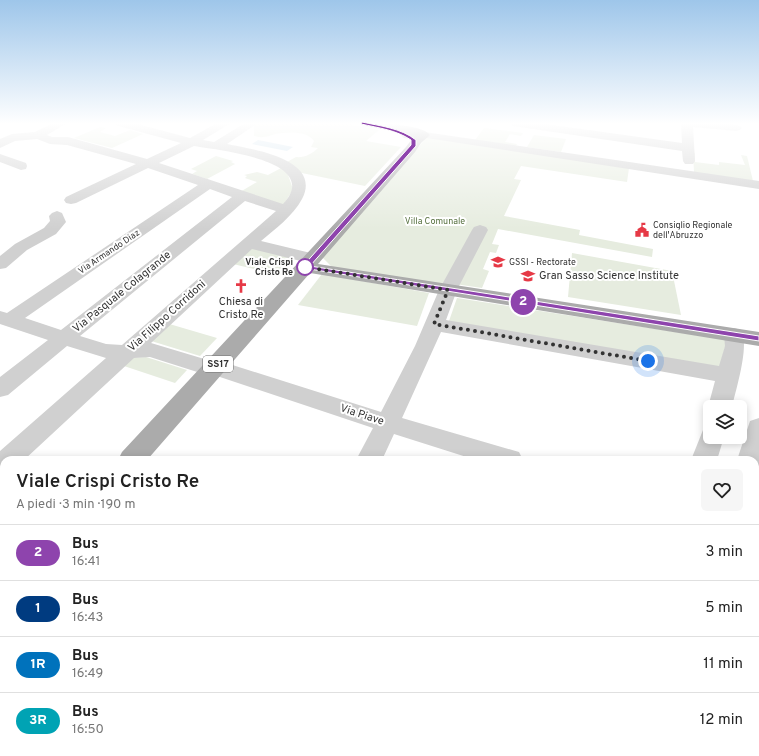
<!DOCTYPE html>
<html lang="it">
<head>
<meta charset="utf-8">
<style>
  :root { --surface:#fff; --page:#f6f6f6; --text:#222; --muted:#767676; --line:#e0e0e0 }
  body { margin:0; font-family:Overpass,sans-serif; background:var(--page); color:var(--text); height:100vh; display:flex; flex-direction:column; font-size:15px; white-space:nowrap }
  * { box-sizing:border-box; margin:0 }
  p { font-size:13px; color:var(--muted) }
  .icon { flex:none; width:22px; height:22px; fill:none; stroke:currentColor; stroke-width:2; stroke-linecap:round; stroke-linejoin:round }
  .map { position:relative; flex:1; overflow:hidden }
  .sheet { position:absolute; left:0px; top:456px; width:759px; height:300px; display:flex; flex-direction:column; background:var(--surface); border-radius:12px 12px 0 0; box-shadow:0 2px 10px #0003 }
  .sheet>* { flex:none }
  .badge { padding:0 8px; border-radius:13px; font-size:14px; line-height:26px }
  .fabs { position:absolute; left:703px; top:400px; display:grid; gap:8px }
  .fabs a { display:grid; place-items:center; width:44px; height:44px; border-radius:6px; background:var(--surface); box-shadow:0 2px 10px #0003; font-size:20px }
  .you { position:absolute; width:20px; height:20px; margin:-10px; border:3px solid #fff; border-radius:50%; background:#1a73e8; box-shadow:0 0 0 6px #1a73e833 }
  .map>.badge { position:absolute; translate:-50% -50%; box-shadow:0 0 0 2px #fff }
  .round { display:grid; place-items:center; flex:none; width:42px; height:42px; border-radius:6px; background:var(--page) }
  .summary { display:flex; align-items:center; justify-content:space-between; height:68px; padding:0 16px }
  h1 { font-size:19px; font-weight:600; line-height:30px }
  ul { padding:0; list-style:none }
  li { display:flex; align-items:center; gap:12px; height:56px; padding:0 16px; border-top:1px solid var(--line) }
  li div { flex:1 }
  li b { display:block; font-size:15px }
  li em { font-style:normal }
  li .badge { min-width:44px; font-weight:700; text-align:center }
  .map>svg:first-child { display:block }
  .green { fill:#e6ecdf }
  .water { fill:#cfe2ee }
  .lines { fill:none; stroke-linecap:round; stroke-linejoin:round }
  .minor { fill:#d0d0d0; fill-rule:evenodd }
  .major { fill:#ababab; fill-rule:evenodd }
  .line { fill:#8e44ad; stroke:#fff }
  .walk { stroke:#333; stroke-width:4; stroke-dasharray:0 7.2 }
  .stop-dot { fill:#fff; stroke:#8e44ad; stroke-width:2 }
  .labels { text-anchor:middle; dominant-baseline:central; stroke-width:4; stroke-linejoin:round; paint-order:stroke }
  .far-park-label { font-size:9px; fill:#56703f; stroke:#fff }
  .far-poi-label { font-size:9px; fill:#333; stroke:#fff; text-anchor:start }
  .far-street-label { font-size:9px; fill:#333; stroke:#fff }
  .far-stop-label { font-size:9px; font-weight:bold; fill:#333; stroke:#fff; text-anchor:end }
  .shield { fill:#fff; stroke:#707070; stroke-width:1 }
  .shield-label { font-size:10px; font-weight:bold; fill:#333 }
  .poi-label { font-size:11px; fill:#333; stroke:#fff; text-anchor:start }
  .street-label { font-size:11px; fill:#333; stroke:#fff }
</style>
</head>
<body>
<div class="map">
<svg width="759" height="756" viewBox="0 0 759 756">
  <rect width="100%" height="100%" fill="#fff"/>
  <!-- green -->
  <g class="green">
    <path d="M 256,123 L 343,123 L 379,130 L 366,141 L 401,147 L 365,186 L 297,172 L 287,162 L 296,157 C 304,158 312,154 318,148 L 311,147 L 314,141 C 307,130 286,132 275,134 C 271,135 267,137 263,137 C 260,138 257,136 254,136 L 254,124 Z"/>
    <path d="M 100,127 L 106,128 L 100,132 L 115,136 L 130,130 L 143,134 L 112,148 L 74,138 Z"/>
    <path d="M 484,128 L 523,133 L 521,136 L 510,134 L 505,142 L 517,144 L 516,146 L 475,140 Z"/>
    <path d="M 534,135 L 566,139 L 561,152 L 527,147 Z"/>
    <path d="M 428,136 L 629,168 L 627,182 L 521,166 L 514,179 L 521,180 L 504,216 L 580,230 L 579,235 L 653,249 L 652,257 L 498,229 L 492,244 L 499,245 L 496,253 L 490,252 L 483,269 L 489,271 L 482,288 L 448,283 L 442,284 L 332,267 L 322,257 Z"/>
    <path d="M 693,152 L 695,153 L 695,162 L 719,165 L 719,162 L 745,165 L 741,155 L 747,156 L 753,181 L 694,172 Z"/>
    <path d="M 216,156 L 233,161 L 231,162 L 235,164 L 207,179 L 192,174 L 197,171 L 191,169 Z"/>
    <path d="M 283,167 L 288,175 L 293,189 L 283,206 L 240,192 L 257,182 L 245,178 L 247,176 L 244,175 L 257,172 L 268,175 Z"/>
    <path d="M 251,248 L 291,258 L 275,274 L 233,264 Z"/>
    <path d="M 572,253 L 672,271 L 681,315 L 568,297 Z"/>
    <path d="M 322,274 L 429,293 L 417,326 L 298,305 Z"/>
    <path d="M 457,298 L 727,340 L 719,369 L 449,321 Z"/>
    <path d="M 166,323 L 217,338 L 200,356 L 148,340 Z"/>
    <path d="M 146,357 L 187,370 L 175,383 L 121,365 L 130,358 Z"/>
    <path d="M 759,463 L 759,611 L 755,608 L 755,472 Z"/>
  </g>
  <!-- water -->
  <path class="water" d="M 258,140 L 293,147 L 287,151 L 252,144 Z"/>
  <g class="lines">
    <!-- minor -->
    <g class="minor">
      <path d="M 53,123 L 67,123 L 47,135 L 52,137 L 68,137 L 147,159 L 181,143 L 115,125 L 114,123 L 134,123 L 190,138 L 217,123 L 231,123 L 203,140 L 214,142 L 245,123 L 258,123 L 227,144 C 251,149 323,159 302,199 C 293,216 275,229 261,241 L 319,255 L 321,259 L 319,263 L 313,264 L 252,249 L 151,343 L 211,361 L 215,359 L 223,362 L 381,412 L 415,346 L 439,290 L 472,230 L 474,227 L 480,225 L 486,227 L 488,230 L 457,290 L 446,320 L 719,366 L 725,346 L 724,335 L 727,330 L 734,328 L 741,330 C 750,345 736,389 732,407 L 710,407 L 710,410 L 708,407 L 715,381 L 441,332 L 402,418 L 519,452 L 523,460 L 476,460 L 394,434 L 382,460 L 356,460 L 373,428 L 217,376 L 213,377 L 150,357 L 134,358 L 24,460 L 4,460 L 4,470 L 0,468 L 0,451 L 106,358 L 67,346 L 8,395 L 0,397 L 0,377 L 48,340 L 0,324 L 0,311 L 7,313 L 198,185 L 148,168 L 76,203 L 71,204 L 66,203 L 64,200 L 66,197 L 136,164 L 67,145 L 50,144 L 37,139 L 15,141 L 0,148 L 0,139 L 12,134 L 35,132 ZM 194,146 C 216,150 324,160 283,204 L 159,163 ZM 210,189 L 232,197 L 61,330 L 25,318 ZM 245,201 L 276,211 L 122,345 L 106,344 L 80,336 Z"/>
      <path d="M 508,123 L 538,123 L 682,143 L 681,123 L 723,123 L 740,126 L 742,128 L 740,130 L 736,131 L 693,127 L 695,161 L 693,164 L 685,164 L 683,161 L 682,151 L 513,126 Z"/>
      <path d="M 424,132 L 759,181 L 759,189 L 420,137 L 418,135 L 420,133 Z"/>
      <path d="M 0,154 L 26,163 L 27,166 L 26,169 L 21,170 L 0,162 Z"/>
      <path d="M 57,211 L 62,213 L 66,222 L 56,234 L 27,250 L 6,268 L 0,269 L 0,256 L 15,244 L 44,228 L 50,221 L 49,216 L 52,213 Z"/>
      <path d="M 759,418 L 759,468 L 755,469 L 755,460 L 737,460 L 750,421 Z"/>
      <path d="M 710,428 L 710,437 L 724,437 L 717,460 L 691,460 L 703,430 Z"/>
      <path d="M 206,752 L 244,752 L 242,756 L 204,756 Z"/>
      <path d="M 478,752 L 516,752 L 514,756 L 476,756 Z"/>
      <path d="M 536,752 L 574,752 L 572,756 L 534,756 Z"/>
    </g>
    <!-- major -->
    <g class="major">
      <path d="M 357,123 C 372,123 421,123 430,135 L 421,143 L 415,152 L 318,264 L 759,332 L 759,346 L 310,273 L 147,460 L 118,460 L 122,452 L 406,147 L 412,139 L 404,138 L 400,134 L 401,132 L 362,126 Z"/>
      <path d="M 4,585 L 4,619 L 0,621 L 0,587 Z"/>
    </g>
  </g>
  <!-- sky -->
  <linearGradient id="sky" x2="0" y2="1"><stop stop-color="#9ec6ea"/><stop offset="0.54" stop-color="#fff"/><stop offset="1" stop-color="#fff" stop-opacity="0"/></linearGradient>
  <rect width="759" height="229" fill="url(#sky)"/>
  <!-- line -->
  <path class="line" d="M 362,122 C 380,126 401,128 416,140 L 416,146 L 310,266 L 759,336 L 759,341 L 303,268 L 303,266 L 411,145 L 411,140 C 396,130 379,128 361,124 Z"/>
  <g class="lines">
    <!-- walk -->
    <path class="walk" d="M 305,267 L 448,290 L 434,324 L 648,361"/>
  </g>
  <!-- icons -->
  <defs>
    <symbol id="civic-bare" viewBox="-9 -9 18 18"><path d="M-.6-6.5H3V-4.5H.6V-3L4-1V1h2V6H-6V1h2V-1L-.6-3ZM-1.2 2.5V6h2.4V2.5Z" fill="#e63946" stroke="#fff" stroke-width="2.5" paint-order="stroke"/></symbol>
    <symbol id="university-bare" viewBox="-9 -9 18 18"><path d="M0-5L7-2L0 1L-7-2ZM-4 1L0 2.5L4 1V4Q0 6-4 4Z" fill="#e63946" stroke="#fff" stroke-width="2.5" paint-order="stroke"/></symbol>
    <symbol id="church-bare" viewBox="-9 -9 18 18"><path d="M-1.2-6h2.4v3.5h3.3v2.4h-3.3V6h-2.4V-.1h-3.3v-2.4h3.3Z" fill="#e63946" stroke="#fff" stroke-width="2.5" paint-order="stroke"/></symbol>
  </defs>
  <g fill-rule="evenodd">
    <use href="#civic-bare" x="632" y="220" width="20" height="20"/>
    <use href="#university-bare" x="488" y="252" width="20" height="20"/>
    <use href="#university-bare" x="518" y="266" width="20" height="20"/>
    <use href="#church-bare" x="231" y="276" width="20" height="20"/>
  </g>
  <!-- markers -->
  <circle class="stop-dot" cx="305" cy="267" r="8"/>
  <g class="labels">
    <!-- far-park labels -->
    <g class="far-park-label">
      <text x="435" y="221">Villa Comunale</text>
    </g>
    <!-- far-poi labels -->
    <g class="far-poi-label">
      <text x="653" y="225">Consiglio Regionale<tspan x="653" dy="10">dell'Abruzzo</tspan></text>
      <text x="509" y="262">GSSI - Rectorate</text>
    </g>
    <!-- far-street labels -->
    <g class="far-street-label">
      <text transform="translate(109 252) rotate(-34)">Via Armando Diaz</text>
    </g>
    <!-- far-stop labels -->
    <g class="far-stop-label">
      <text x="293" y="262">Viale Crispi<tspan x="293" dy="10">Cristo Re</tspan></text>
    </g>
    <!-- shield labels -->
    <rect class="shield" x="203" y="356" width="30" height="16" rx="3"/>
    <g class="shield-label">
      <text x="218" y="364">SS17</text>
    </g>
    <!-- poi labels -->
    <g class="poi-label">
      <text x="539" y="276">Gran Sasso Science Institute</text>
      <text x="241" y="302" text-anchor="middle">Chiesa di<tspan x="241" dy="13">Cristo Re</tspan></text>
    </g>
    <!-- street labels -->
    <g class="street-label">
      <text transform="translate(122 292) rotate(-39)">Via Pasquale Colagrande</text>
      <text transform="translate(167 316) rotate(-42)">Via Filippo Corridoni</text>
      <text transform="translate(362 415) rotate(18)">Via Piave</text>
    </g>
  </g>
</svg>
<div class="fabs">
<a><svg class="icon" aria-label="layers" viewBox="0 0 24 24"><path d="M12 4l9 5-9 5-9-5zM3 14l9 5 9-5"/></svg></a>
</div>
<div class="you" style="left:648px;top:361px"></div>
<b class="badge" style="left:523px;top:302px;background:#8e44ad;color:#fff">2</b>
<section class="sheet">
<div class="summary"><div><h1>Viale Crispi Cristo Re</h1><p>A piedi · 3 min · 190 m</p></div><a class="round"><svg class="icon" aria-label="heart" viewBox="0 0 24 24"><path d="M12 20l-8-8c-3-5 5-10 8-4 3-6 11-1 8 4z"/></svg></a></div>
<ul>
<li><span class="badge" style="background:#8e44ad;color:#fff">2</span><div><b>Bus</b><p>16:41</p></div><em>3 min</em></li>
<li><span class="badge" style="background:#003b80;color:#fff">1</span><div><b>Bus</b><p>16:43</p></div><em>5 min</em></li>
<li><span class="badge" style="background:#0072bc;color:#fff">1R</span><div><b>Bus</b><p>16:49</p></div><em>11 min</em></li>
<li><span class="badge" style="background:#00a3b4;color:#fff">3R</span><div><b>Bus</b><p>16:50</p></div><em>12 min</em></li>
</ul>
</section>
</div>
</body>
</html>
